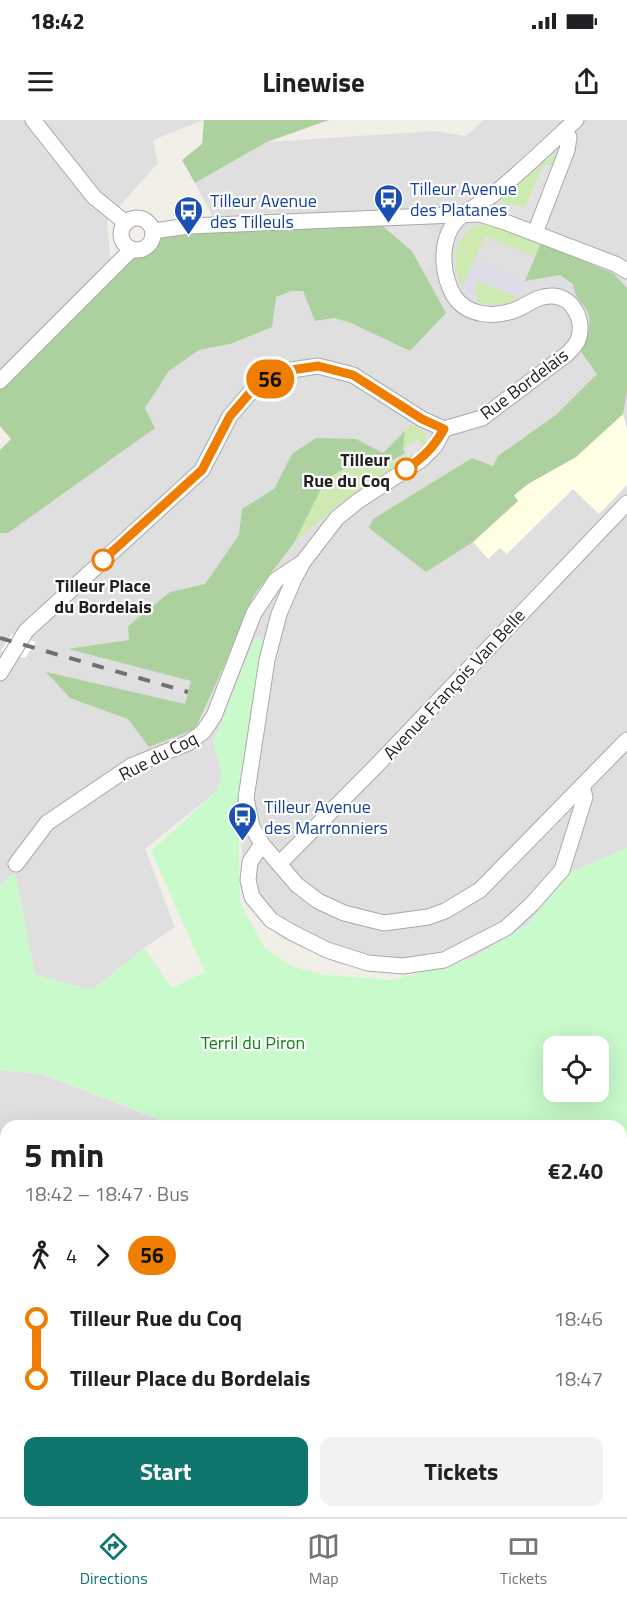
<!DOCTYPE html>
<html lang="en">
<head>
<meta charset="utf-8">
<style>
  :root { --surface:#fff; --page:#f2f2f2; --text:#202124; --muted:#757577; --line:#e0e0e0; --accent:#0f766e }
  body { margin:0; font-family:"Titillium Web",sans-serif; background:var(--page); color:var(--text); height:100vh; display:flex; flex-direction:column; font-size:22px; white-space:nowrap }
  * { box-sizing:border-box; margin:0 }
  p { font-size:20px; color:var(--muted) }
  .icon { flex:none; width:33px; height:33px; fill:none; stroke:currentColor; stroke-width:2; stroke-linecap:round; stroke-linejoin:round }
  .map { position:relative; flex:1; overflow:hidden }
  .panel { position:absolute; left:0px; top:1000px; width:627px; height:398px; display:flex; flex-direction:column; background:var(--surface); border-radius:18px 18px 0 0; box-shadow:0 6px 24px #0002 }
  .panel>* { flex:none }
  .badge { padding:0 12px; border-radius:20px; font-size:21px; line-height:39px }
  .fabs { position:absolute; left:543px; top:916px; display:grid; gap:12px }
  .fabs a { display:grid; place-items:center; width:66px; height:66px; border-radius:12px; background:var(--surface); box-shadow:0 6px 24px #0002; font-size:30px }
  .map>.badge { position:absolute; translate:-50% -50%; box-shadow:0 0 0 3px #fff }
  .legs { display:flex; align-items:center; gap:9px; height:66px; padding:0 24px; font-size:20px }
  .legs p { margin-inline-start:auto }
  .summary { display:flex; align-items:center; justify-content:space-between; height:102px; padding:0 24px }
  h1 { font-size:33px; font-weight:700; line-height:45px }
  .button { display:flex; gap:12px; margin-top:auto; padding:12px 24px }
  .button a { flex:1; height:69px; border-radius:12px; background:var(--accent); color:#fff; font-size:24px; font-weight:700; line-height:69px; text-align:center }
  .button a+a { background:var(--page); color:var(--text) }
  ul { padding:0 24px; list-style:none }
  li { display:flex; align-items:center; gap:21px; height:60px; font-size:22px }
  li i { display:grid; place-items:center; width:9px; height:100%; margin:0 8px; background:currentColor }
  li i::after { content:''; width:15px; height:15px; margin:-8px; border:4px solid; border-radius:50%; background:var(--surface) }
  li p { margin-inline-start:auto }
  li:first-child i { background:linear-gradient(#0000 50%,currentColor 0) }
  li:last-child i { background:linear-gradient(currentColor 50%,#0000 0) }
  .status { display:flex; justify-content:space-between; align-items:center; height:42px; padding:0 30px; background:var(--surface); direction:ltr }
  .status svg { height:16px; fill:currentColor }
  header { display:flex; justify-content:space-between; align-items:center; height:78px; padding:0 24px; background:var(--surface); font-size:27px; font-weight:700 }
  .menu { display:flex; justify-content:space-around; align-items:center; height:84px; border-top:2px solid var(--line); background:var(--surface); font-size:16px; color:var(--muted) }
  .menu a { display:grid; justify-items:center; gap:3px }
  .menu .active { color:var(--accent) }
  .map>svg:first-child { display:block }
  .residential { fill:#e0dfdf }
  .industrial { fill:#ebdbe8 }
  .education { fill:#ffffe5 }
  .grass { fill:#cdebb0 }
  .forest { fill:#add19e }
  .park { fill:#c8facc; fill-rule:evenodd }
  .parking { fill:#e2e2e2 }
  .plaza { fill:#dddde8 }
  .pier { fill:#fff }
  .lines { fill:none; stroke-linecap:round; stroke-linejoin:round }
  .street-casing { stroke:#a9a9a9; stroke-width:17 }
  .street { stroke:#fff; stroke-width:15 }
  .rail { stroke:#707070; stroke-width:4; stroke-dasharray:12 12; stroke-linecap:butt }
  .line-1-casing { stroke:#fff; stroke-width:14 }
  .line-1 { stroke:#ef7d00; stroke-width:9 }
  .stop-1-dot { fill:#fff; stroke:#ef7d00; stroke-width:3 }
  .labels { text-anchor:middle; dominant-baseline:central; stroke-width:4.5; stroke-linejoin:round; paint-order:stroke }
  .transit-label { font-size:18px; fill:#164399; stroke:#fff; text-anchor:start }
  .street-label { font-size:18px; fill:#222; stroke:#fff }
  .stop-label { font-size:18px; font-weight:bold; fill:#222; stroke:#fff; text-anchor:end }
  .park-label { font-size:18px; fill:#0c8416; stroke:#fff }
</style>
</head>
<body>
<div class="status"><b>18:42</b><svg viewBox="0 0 49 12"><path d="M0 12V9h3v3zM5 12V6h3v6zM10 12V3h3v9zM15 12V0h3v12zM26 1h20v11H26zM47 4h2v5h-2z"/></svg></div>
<header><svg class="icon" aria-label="menu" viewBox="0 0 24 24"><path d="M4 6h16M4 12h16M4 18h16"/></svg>Linewise<svg class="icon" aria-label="share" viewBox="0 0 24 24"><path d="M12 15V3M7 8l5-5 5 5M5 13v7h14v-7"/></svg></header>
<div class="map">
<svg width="627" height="1397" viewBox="0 0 627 1397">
  <rect width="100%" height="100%" fill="#f2efe9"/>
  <!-- residential -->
  <g class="residential">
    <path d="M 0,0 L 204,0 L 153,20 L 158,43 L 107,100 L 112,156 L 0,268 Z"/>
    <path d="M 484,0 L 627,0 L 627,728 L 571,752 L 528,804 L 472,839 L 388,853 L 339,844 L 281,818 L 252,789 L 242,738 L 239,676 L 265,520 L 213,622 L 222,652 L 217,671 L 145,729 L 175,807 L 144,828 L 92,870 L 35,855 L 15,753 L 0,765 L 0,413 L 8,413 L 155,307 L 145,288 L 169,251 L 199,230 L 230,224 L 273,190 L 276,177 L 291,171 L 303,171 L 315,201 L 334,198 L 351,203 L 410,230 L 383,106 L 220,110 L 195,63 L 267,22 L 435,11 L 466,16 Z"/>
    <path d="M 0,950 L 42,954 L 158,999 L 156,1006 L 6,1006 L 6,1046 L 0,1044 Z"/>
  </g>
  <!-- industrial -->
  <path class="industrial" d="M 0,1044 L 6,1046 L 6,1392 L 621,1392 L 621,1108 L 627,1110 L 627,1397 L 0,1397 Z"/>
  <!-- education -->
  <path class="education" d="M 623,294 L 627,309 L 627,365 L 599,394 L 573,369 L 507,434 L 500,428 L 488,439 L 473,422 L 518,381 L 514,376 L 528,364 L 576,337 Z"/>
  <!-- grass -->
  <g class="grass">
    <path d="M 555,33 L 557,36 L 555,47 L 541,49 L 525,89 L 510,83 L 505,93 L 501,87 L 503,78 Z"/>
    <path d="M 492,103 L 541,123 L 536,137 L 485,116 L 462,168 C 449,139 455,105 492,103 Z"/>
    <path d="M 477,161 L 518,177 C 505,187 491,187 476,181 Z"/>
    <path d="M 411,305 L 422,309 L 426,317 L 424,327 L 403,329 L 405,311 Z"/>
    <path d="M 393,340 L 396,345 L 339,383 L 294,423 L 326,359 L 358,341 Z"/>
  </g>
  <!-- forest -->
  <g class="forest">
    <path d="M 204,0 L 329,0 L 267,22 L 195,63 L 182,40 L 202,24 Z"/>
    <path d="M 383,106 L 412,131 L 446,193 L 410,231 L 351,203 L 334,198 L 315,201 L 303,171 L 291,171 L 276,177 L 272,207 L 230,224 L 199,230 L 169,251 L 145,288 L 155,308 L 8,413 L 0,413 L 0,330 L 11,319 L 0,306 L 0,268 L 131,137 L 150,135 L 162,117 L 220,110 Z"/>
    <path d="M 541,123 L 614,154 L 627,168 L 627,271 L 623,294 L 576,337 L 528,364 L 514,375 L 518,381 L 473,422 L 426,452 L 369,408 L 373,399 L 472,338 L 493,346 L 498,336 L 557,294 L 597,254 L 581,232 C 586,220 594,202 586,189 C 579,178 575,178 573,164 L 560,155 L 525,161 Z"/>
    <path d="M 405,311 L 403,329 L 405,333 L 393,340 L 358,341 L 326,359 L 294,423 L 254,475 L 224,546 L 195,609 L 149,627 L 128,599 L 70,578 L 46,552 L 185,584 L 191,561 L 68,529 L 129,520 L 128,506 L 170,472 L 205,464 L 239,415 L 242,389 L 274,369 L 292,334 L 316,318 L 356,319 L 383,333 Z"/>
  </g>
  <!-- park -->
  <path class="park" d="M 255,518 L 265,519 L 238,681 L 240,783 L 265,828 L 293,847 L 326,855 L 392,860 L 472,839 L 528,804 L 571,752 L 627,728 L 627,1087 L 621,1087 L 621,1006 L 156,1006 L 157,998 L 43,954 L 0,950 L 0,765 L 15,753 L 35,855 L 92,870 L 144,828 L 172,868 L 205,852 L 151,731 L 217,671 L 222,652 L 213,622 ZM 554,927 L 598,927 L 598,972 L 554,972 Z"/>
  <!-- parking -->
  <g class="parking">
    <path d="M 547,44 L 555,47 L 533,99 L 523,101 L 505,93 L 510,83 L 525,88 L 541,49 Z"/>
    <path d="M 419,104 L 429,109 L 434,125 L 432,143 L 424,152 L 412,131 L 383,106 Z"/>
    <path d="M 418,319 L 424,327 L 408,337 L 403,329 Z"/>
  </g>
  <!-- plaza -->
  <path class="plaza" d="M 474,140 L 525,161 L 518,177 L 477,161 L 475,181 L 462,168 Z"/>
  <!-- pier -->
  <path class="pier" d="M 12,514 L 36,522 L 25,538 L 1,531 Z"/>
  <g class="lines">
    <defs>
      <g id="street">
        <path d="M 33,0 L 94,77 L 126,103"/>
        <circle cx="137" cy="114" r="16"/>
        <path d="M 153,111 L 189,106 L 480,94 L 505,102 L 615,144 L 627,151"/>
        <path d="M 535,113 L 567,30 L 569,17 L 564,11"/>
        <path d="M 0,261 L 132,129"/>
        <path d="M 444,309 L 435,326 L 421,340 L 358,381 L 337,398 L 303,442 L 294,459 L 279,494 L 267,540 L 246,678 L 252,707 L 262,724 L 297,765 L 318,781 L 344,793 L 384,803 L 428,797 L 445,791 L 480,770 L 627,620"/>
        <path d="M 0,553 L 26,511 L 202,350 L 230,296 L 255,267 L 285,251 L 318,246 L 353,255 L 422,299 L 444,309 L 482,298 L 567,234 C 571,230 576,225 578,220 C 585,202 574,177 553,176 C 538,175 528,185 515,190 C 494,198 467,196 454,176 C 443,157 440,130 450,110 C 458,94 477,86 491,76 C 521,53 548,25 576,0"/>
        <path d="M 262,724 L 250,742 L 248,760 L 252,777 L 271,800 L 293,813 L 327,830 L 368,843 L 403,846 L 444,840 L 506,808 L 532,784 L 562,750 L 585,677 L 582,666"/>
        <path d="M 280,743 L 377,645 L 627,383"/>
        <path d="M 16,744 L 47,703 L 131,646 L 188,623 L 203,612 L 214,596 L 254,493 L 276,460 L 303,442"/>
        <path d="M 0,1034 L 6,1036"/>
        <path d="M 621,1095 L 627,1096"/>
      </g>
    </defs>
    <!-- street casing -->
    <use href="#street" class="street-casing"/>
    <!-- street -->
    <use href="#street" class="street"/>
    <!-- rail -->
    <path class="rail" d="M 0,518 L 188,572"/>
  </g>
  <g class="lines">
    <defs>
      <path id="line-1" d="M 103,440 L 202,350 L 230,296 L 255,267 L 285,251 L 318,246 L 353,255 L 422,299 L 444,309 C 434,327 423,338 406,349"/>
    </defs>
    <!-- line-1 casing -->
    <use href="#line-1" class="line-1-casing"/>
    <!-- line-1 -->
    <use href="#line-1" class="line-1"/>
  </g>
  <!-- icons -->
  <defs>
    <symbol id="bus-pin" viewBox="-11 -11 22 30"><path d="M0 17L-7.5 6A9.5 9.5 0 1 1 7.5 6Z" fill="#1a4fb4" stroke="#fff"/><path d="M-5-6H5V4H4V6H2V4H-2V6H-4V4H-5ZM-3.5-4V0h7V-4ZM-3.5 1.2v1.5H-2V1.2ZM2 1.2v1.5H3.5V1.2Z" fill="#fff"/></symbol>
  </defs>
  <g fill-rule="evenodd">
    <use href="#bus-pin" x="372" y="62" width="33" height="45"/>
    <use href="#bus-pin" x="172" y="74" width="33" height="45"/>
    <use href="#bus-pin" x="226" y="680" width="33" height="45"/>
  </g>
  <!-- markers -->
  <g class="stop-1-dot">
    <circle cx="406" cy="349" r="10"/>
    <circle cx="103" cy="440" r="10"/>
  </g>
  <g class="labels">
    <!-- transit labels -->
    <g class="transit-label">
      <text x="410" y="68">Tilleur Avenue<tspan x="410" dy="21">des Platanes</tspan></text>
      <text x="210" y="80">Tilleur Avenue<tspan x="210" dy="21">des Tilleuls</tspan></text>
      <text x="264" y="686">Tilleur Avenue<tspan x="264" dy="21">des Marronniers</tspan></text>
    </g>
    <!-- street labels -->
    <g class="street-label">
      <text transform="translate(524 264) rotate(-37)">Rue Bordelais</text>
      <text transform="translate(454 564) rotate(-47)">Avenue François Van Belle</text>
      <text transform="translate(158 636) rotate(-27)">Rue du Coq</text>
    </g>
    <!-- stop labels -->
    <g class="stop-label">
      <text x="390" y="339">Tilleur<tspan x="390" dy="21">Rue du Coq</tspan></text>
      <text x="103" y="465" text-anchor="middle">Tilleur Place<tspan x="103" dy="21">du Bordelais</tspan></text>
    </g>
    <!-- park labels -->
    <g class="park-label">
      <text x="253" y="922">Terril du Piron</text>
    </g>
  </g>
</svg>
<div class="fabs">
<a><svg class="icon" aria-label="locate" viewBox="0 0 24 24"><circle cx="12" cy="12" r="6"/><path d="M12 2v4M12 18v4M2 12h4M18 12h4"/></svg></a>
</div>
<b class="badge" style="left:270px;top:259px;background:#ef7d00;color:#111">56</b>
<section class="panel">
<div class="summary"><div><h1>5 min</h1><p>18:42 – 18:47 · Bus</p></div><b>€2.40</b></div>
<div class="legs"><svg class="icon" aria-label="walk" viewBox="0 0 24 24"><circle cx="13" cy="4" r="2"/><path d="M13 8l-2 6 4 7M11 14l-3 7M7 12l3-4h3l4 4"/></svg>4<svg class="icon" aria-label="forward" viewBox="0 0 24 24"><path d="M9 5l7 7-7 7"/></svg><b class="badge" style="background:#ef7d00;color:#111">56</b></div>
<ul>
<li><i style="color:#ef7d00"></i><b>Tilleur Rue du Coq</b><p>18:46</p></li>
<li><i style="color:#ef7d00"></i><b>Tilleur Place du Bordelais</b><p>18:47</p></li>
</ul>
<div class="button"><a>Start</a><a>Tickets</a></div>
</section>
</div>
<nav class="menu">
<a class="active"><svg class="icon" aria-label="directions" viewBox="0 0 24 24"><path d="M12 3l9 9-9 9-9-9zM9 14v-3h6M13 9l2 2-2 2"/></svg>Directions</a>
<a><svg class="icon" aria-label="map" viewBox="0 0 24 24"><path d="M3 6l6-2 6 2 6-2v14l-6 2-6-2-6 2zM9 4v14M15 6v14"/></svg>Map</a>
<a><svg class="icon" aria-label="tickets" viewBox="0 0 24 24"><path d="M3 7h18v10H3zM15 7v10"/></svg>Tickets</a>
</nav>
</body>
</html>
